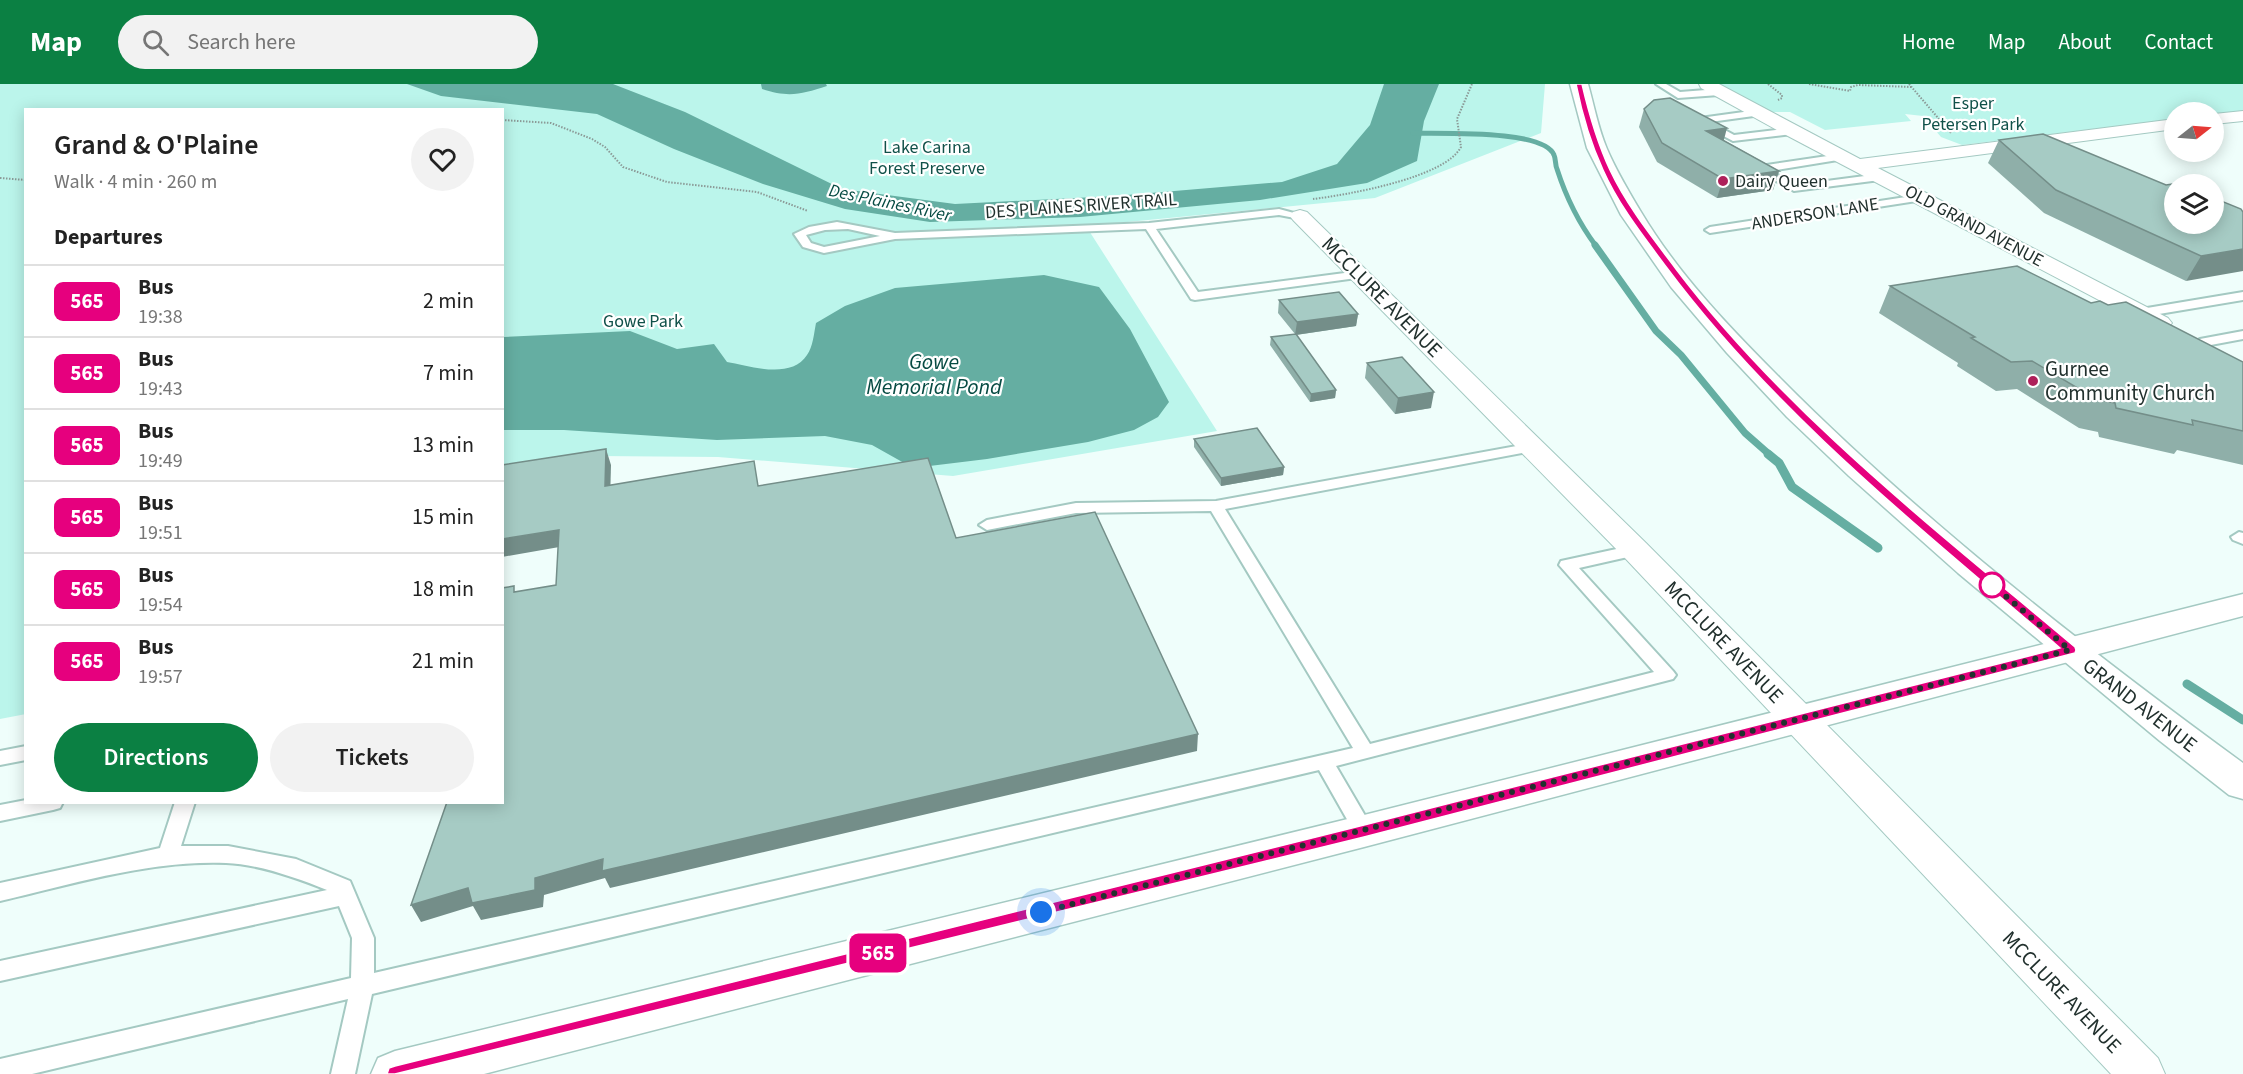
<!DOCTYPE html>
<html lang="en">
<head>
<meta charset="utf-8">
<style>
  :root { --surface:#fff; --page:#f2f2f2; --text:#222; --muted:#767676; --line:#e0e0e0; --accent:#0b8043 }
  body { margin:0; font-family:"Source Sans 3",sans-serif; background:var(--page); color:var(--text); height:100vh; display:flex; flex-direction:column; font-size:22px; white-space:nowrap }
  * { box-sizing:border-box; margin:0 }
  p { font-size:20px; color:var(--muted) }
  .icon { flex:none; width:33px; height:33px; fill:none; stroke:currentColor; stroke-width:2; stroke-linecap:round; stroke-linejoin:round }
  .map { position:relative; flex:1; overflow:hidden }
  .drawer { position:absolute; left:24px; top:24px; width:480px; height:696px; display:flex; flex-direction:column; background:var(--surface); border-radius:0px; box-shadow:0 3px 15px #0003 }
  .drawer>* { flex:none }
  .badge { padding:0 12px; border-radius:9px; font-size:21px; line-height:39px }
  .needle { width:39px; rotate:73deg }
  .controls { position:absolute; left:2164px; top:18px; display:grid; gap:12px }
  .controls a { display:grid; place-items:center; width:60px; height:60px; border-radius:50%; background:var(--surface); box-shadow:0 3px 15px #0003; font-size:30px }
  .you { position:absolute; width:30px; height:30px; margin:-15px; border:4px solid #fff; border-radius:50%; background:#1a73e8; box-shadow:0 0 0 9px #1a73e833 }
  .map>.badge { position:absolute; translate:-50% -50%; box-shadow:0 0 0 3px #fff }
  h2 { padding:0 30px; font-size:22px; line-height:54px }
  .round { display:grid; place-items:center; flex:none; width:63px; height:63px; border-radius:32px; background:var(--page) }
  .overview { display:flex; align-items:center; justify-content:space-between; height:102px; padding:0 30px }
  h1 { font-size:28px; font-weight:600; line-height:45px }
  .primary-button { display:flex; gap:12px; margin-top:auto; padding:12px 30px }
  .primary-button a { flex:1; height:69px; border-radius:36px; background:var(--accent); color:#fff; font-size:24px; font-weight:600; line-height:69px; text-align:center }
  .primary-button a+a { background:var(--page); color:var(--text) }
  ul { padding:0; list-style:none }
  li { display:flex; align-items:center; gap:18px; height:72px; padding:0 30px; border-top:2px solid var(--line) }
  li div { flex:1 }
  li b { display:block; font-size:22px }
  li em { font-style:normal }
  li .badge { min-width:66px; font-weight:700; text-align:center }
  header { display:flex; align-items:center; gap:36px; box-sizing:border-box; height:84px; padding:0 30px; background:var(--accent); color:#fff }
  header strong { font-size:28px }
  nav { display:flex; gap:33px; margin-inline-start:auto; font-size:21px }
  .search { width:420px; height:54px; background:var(--page); display:flex; align-items:center; gap:15px; box-sizing:border-box; padding:0 21px; border-radius:33px; color:var(--muted); font-size:22px }
  .map>svg:first-child { display:block }
  .green { fill:#bbf5eb }
  .water { fill:#65aea2 }
  .lines { fill:none; stroke-linecap:round; stroke-linejoin:round }
  .stream-far2 { stroke:#65aea2; stroke-width:5 }
  .stream-far1 { stroke:#65aea2; stroke-width:7 }
  .stream { stroke:#65aea2; stroke-width:9 }
  .lane-casing { stroke:#a4c9c2; stroke-width:4 }
  .street-casing { stroke:#a4c9c2; stroke-width:2 }
  .secondary-casing { stroke:#a4c9c2; stroke-width:3 }
  .primary-casing { stroke:#a4c9c2; stroke-width:3 }
  .path { stroke:#8b9a97; stroke-width:2; stroke-dasharray:1.5 1.5; stroke-linecap:butt }
  .lane { fill:#fff; fill-rule:evenodd }
  .street { fill:#fff; fill-rule:evenodd }
  .secondary { fill:#fff; fill-rule:evenodd }
  .primary { fill:#fff; fill-rule:evenodd }
  .wall { fill:#8fafa9 }
  .shaded-wall { fill:#748e89 }
  .building { fill:#a6cbc4; stroke:#748e89; stroke-width:1.5 }
  .line { fill:#e6007e; stroke:#fff; stroke-width:1.5 }
  .walk { stroke:#22312e; stroke-width:6; stroke-dasharray:0 10.8 }
  .poi-dot { fill:#ae205a; stroke:#fff; stroke-width:2 }
  .stop-dot { fill:#fff; stroke:#e6007e; stroke-width:3 }
  .labels { text-anchor:middle; dominant-baseline:central; stroke-width:4.5; stroke-linejoin:round; paint-order:stroke }
  .far-park-label { font-size:18px; fill:#105149; stroke:#fff }
  .far-poi-label { font-size:18px; fill:#22312e; stroke:#fff; text-anchor:start }
  .far-water-label { font-size:18px; font-style:italic; fill:#074b43; stroke:#fff }
  .far-street-label { font-size:18px; fill:#22312e; stroke:#fff }
  .street-label { font-size:21px; fill:#22312e; stroke:#fff }
  .poi-label { font-size:21px; fill:#22312e; stroke:#fff; text-anchor:start }
  .water-label { font-size:22px; font-style:italic; fill:#074b43; stroke:#fff }
</style>
</head>
<body>
<header>
<strong>Map</strong>
<div class="search"><svg class="icon" aria-label="search" viewBox="0 0 24 24"><circle cx="10" cy="10" r="6"/><path d="M15 15l6 6"/></svg>Search here</div>
<nav><a>Home</a><a>Map</a><a>About</a><a>Contact</a></nav>
</header>
<div class="map">
<svg width="2243" height="990" viewBox="0 0 2243 990">
  <rect width="100%" height="100%" fill="#effefb"/>
  <!-- green -->
  <g class="green">
    <path d="M 0,0 L 1545,0 L 1541,49 L 1375,114 L 1086,142 L 1217,347 L 953,392 L 718,373 L 598,372 L 503,385 L 502,26 L 26,26 L 26,630 L 0,635 Z"/>
    <path d="M 1718,0 L 2243,0 L 2243,27 L 2214,30 L 2214,28 L 2175,28 L 2175,35 L 1962,61 L 1941,53 L 1923,32 L 1905,30 L 1911,37 L 1825,46 L 1790,28 L 1768,28 Z"/>
  </g>
  <!-- water -->
  <g class="water">
    <path d="M 407,0 L 613,0 L 685,28 L 842,105 L 955,120 L 1115,112 L 1282,98 L 1337,80 L 1370,41 L 1384,0 L 1439,0 L 1424,37 L 1417,77 L 1367,99 L 1260,116 L 1080,133 L 930,138 L 845,125 L 763,100 L 674,65 L 597,30 L 441,12 Z"/>
    <path d="M 761,0 L 826,0 L 827,2 C 802,10 789,14 762,5 Z"/>
    <path d="M 1044,191 L 1099,203 L 1130,245 L 1169,318 L 1158,333 L 1134,346 L 1088,358 L 987,375 L 913,384 L 872,361 L 825,352 L 717,356 L 564,346 L 503,346 L 503,253 L 630,247 L 677,265 L 714,260 L 727,278 C 750,282 791,296 807,271 C 813,263 814,249 816,239 L 845,222 L 895,204 Z"/>
  </g>
  <g class="lines">
    <!-- stream-far2 -->
    <path class="stream-far2" d="M 1413,49 C 1439,50 1544,45 1554,71 C 1556,75 1555,81 1557,85 C 1566,113 1578,138 1596,162"/>
    <!-- stream-far1 -->
    <path class="stream-far1" d="M 1595,161 L 1656,247 L 1681,271 L 1745,349 L 1770,371"/>
    <!-- stream -->
    <g class="stream">
      <path d="M 1768,370 L 1779,379 L 1792,403 L 1878,464"/>
      <path d="M 2187,600 L 2243,636"/>
    </g>
    <defs>
      <g id="lane">
        <path d="M 1656,0 L 1666,0 L 1680,8 L 1719,5 L 1723,8 L 1719,11 L 1678,14 Z"/>
        <path d="M 1758,26 L 1763,29 L 1761,31 L 1710,38 L 1734,51 L 1792,44 L 1797,47 L 1792,50 L 1733,57 L 1695,37 L 1700,34 Z"/>
        <path d="M 1841,70 L 1844,71 L 1844,75 L 1770,87 L 1796,101 L 1880,90 L 1885,93 L 1880,96 L 1794,107 L 1755,85 L 1760,82 Z"/>
        <path d="M 1919,111 L 1923,112 L 1923,116 L 1710,149 L 1705,146 L 1710,143 Z"/>
        <path d="M 1279,125 L 1305,132 L 1300,135 L 1279,131 L 1156,145 L 1198,208 L 1360,187 L 1364,189 L 1364,193 L 1195,216 L 1191,215 L 1146,145 L 895,155 L 824,169 L 803,163 L 794,150 L 809,143 L 837,138 L 895,149 L 1149,139 ZM 848,145 L 880,152 L 824,163 L 811,159 L 806,151 L 825,146 Z"/>
        <path d="M 2243,208 L 2243,216 L 2141,233 L 2135,229 L 2141,225 Z"/>
        <path d="M 2243,247 L 2243,255 L 2200,263 L 2194,259 L 2200,255 Z"/>
        <path d="M 1533,359 L 1538,360 L 1540,363 L 1538,366 L 1225,425 L 1370,660 L 1654,588 L 1559,481 L 1561,477 L 1635,461 L 1643,466 L 1641,470 L 1579,484 L 1673,587 L 1676,591 L 1673,595 L 1336,682 L 1374,747 L 1371,753 L 1364,755 L 1357,753 L 1319,686 L 372,910 L 355,990 L 331,990 L 348,915 L 32,990 L 0,990 L 0,975 L 351,894 L 352,854 L 339,822 L 0,897 L 0,877 L 327,806 C 297,794 258,780 226,779 C 149,776 74,800 0,817 L 0,799 L 160,764 L 175,718 L 195,718 L 181,762 L 228,762 L 296,775 L 350,797 L 374,854 L 374,889 L 1353,664 L 1211,427 L 1076,429 L 987,446 L 979,441 L 987,436 L 1076,419 L 1216,417 Z"/>
        <path d="M 2239,448 L 2243,449 L 2243,460 L 2233,456 L 2231,453 Z"/>
        <path d="M 26,662 L 26,676 L 0,681 L 0,667 Z"/>
        <path d="M 26,716 L 26,718 L 63,718 L 60,724 L 53,726 L 0,737 L 0,721 Z"/>
      </g>
      <g id="street">
        <path d="M 1699,0 L 1719,0 L 1860,75 L 2175,35 L 2175,45 L 1878,84 L 2168,234 L 2172,239 L 2168,244 L 2160,246 L 2152,244 L 1786,51 L 1701,4 Z"/>
        <path d="M 2243,27 L 2243,37 L 2214,40 L 2214,30 Z"/>
        <path d="M 1300,126 L 1307,128 L 1646,459 L 2158,974 L 2165,990 L 2111,990 L 1624,473 L 1293,136 L 1290,132 L 1293,128 Z"/>
      </g>
      <path id="secondary" d="M 2243,510 L 2243,532 L 1364,763 L 484,990 L 371,990 L 378,974 L 395,967 L 1364,731 Z"/>
      <path id="primary" d="M 1570,0 L 1588,0 C 1594,21 1598,44 1607,65 C 1616,86 1629,108 1641,128 C 1678,190 1730,244 1780,294 C 1919,434 2084,563 2243,679 L 2243,715 L 2229,711 L 2160,657 L 1958,489 L 1849,392 L 1787,333 L 1727,269 L 1671,203 L 1621,131 L 1587,64 Z"/>
    </defs>
    <!-- lane casing -->
    <use href="#lane" class="lane-casing"/>
    <!-- street casing -->
    <use href="#street" class="street-casing"/>
    <!-- secondary casing -->
    <use href="#secondary" class="secondary-casing"/>
    <!-- primary casing -->
    <use href="#primary" class="primary-casing"/>
    <!-- path -->
    <g class="path">
      <path d="M 1768,0 L 1782,11 L 1782,14 L 1778,16"/>
      <path d="M 1809,0 L 1850,7 L 1851,3 L 1858,1 L 1911,3"/>
      <path d="M 1909,0 L 1951,49"/>
      <path d="M 502,36 L 551,39 L 592,55 L 605,63 L 623,83 L 667,98 L 757,108 L 808,127"/>
      <path d="M 0,94 L 26,96"/>
      <path d="M 1313,115 C 1346,111 1445,94 1461,63 L 1457,35 L 1472,0"/>
    </g>
    <!-- lane -->
    <use href="#lane" class="lane"/>
    <!-- street -->
    <use href="#street" class="street"/>
    <!-- secondary -->
    <use href="#secondary" class="secondary"/>
    <!-- primary -->
    <use href="#primary" class="primary"/>
  </g>
  <!-- wall -->
  <g class="wall">
    <path d="M 1644,25 L 1724,56 L 1779,87 L 1773,106 L 1717,114 L 1657,78 L 1639,43 Z"/>
    <path d="M 1999,56 L 2166,101 L 2243,128 L 2186,197 L 2044,129 L 1988,79 Z"/>
    <path d="M 1890,202 L 2091,219 L 2108,221 L 2243,278 L 2243,381 L 2177,366 L 2174,370 L 2099,353 L 2098,348 L 2079,344 L 2017,305 L 1996,307 L 1957,282 L 1958,279 L 1879,229 Z"/>
    <path d="M 1279,216 L 1358,230 L 1356,242 L 1296,251 L 1336,306 L 1335,314 L 1310,318 L 1270,261 L 1271,253 L 1295,250 L 1278,229 Z"/>
    <path d="M 1367,279 L 1431,324 L 1395,330 L 1365,294 Z"/>
    <path d="M 1194,355 L 1284,383 L 1283,391 L 1221,402 L 1194,363 Z"/>
  </g>
  <!-- shaded-wall -->
  <g class="shaded-wall">
    <path d="M 1727,44 L 1722,63 L 1706,47 Z"/>
    <path d="M 1779,87 L 1773,106 L 1717,114 L 1723,95 Z"/>
    <path d="M 2243,165 L 2243,187 L 2186,197 L 2201,172 Z"/>
    <path d="M 1358,230 L 1356,242 L 1295,251 L 1297,238 Z"/>
    <path d="M 1336,306 L 1335,314 L 1310,318 L 1311,310 Z"/>
    <path d="M 1434,308 L 1431,324 L 1395,330 L 1398,314 Z"/>
    <path d="M 606,365 L 611,381 L 610,418 L 605,402 Z"/>
    <path d="M 1284,383 L 1283,391 L 1221,402 L 1221,394 Z"/>
    <path d="M 559,446 L 565,462 L 502,473 L 502,455 Z"/>
    <path d="M 1198,650 L 1197,667 L 610,804 L 605,794 L 544,811 L 543,823 L 481,836 L 473,822 L 421,838 L 411,821 L 468,804 Z"/>
  </g>
  <!-- building -->
  <g class="building">
    <path d="M 1670,14 L 1727,44 L 1706,47 L 1779,87 L 1723,95 L 1662,59 L 1644,25 L 1654,16 Z"/>
    <path d="M 2043,50 L 2166,101 L 2179,99 L 2183,100 L 2175,100 L 2175,140 L 2214,140 L 2214,114 L 2241,125 L 2243,128 L 2243,165 L 2201,172 L 2056,106 L 1999,56 Z"/>
    <path d="M 2017,182 L 2091,219 L 2100,217 L 2108,221 L 2126,218 L 2243,278 L 2243,347 L 2192,336 L 2193,341 L 2116,324 L 2115,319 L 2096,315 L 2032,277 L 2011,278 L 1971,254 L 1975,253 L 1890,202 Z"/>
    <path d="M 1339,208 L 1358,230 L 1297,238 L 1279,216 Z"/>
    <path d="M 1296,250 L 1336,306 L 1311,310 L 1271,253 Z"/>
    <path d="M 1402,273 L 1434,308 L 1398,314 L 1367,279 Z"/>
    <path d="M 1257,344 L 1284,383 L 1221,394 L 1194,355 Z"/>
    <path d="M 606,365 L 605,402 L 754,377 L 758,402 L 928,374 L 956,454 L 1095,428 L 1198,650 L 602,787 L 603,775 L 535,794 L 535,806 L 472,819 L 468,804 L 411,821 L 447,718 L 502,718 L 502,504 L 514,502 L 514,508 L 556,501 L 559,446 L 502,455 L 502,381 Z"/>
  </g>
  <!-- line -->
  <path class="line" d="M 1576,0 L 1582,0 C 1589,30 1597,58 1610,86 C 1627,122 1652,153 1676,185 C 1786,330 1936,446 2075,563 L 2076,566 L 2075,569 L 1364,753 L 395,990 L 387,990 L 389,984 L 395,982 L 1364,741 L 2060,564 C 1923,446 1776,330 1667,184 C 1644,153 1619,122 1603,86 C 1590,58 1582,30 1576,0 Z"/>
  <g class="lines">
    <!-- walk -->
    <path class="walk" d="M 1041,828 L 2070,566 L 1984,494 L 1992,501"/>
  </g>
  <!-- markers -->
  <g class="poi-dot">
    <circle cx="1723" cy="97" r="6"/>
    <circle cx="2033" cy="297" r="6"/>
  </g>
  <circle class="stop-dot" cx="1992" cy="501" r="12"/>
  <g class="labels">
    <!-- far-park labels -->
    <g class="far-park-label">
      <text x="1973" y="19">Esper<tspan x="1973" dy="21">Petersen Park</tspan></text>
      <text x="927" y="63">Lake Carina<tspan x="927" dy="21">Forest Preserve</tspan></text>
      <text x="643" y="237">Gowe Park</text>
    </g>
    <!-- far-poi labels -->
    <g class="far-poi-label">
      <text x="1735" y="97">Dairy Queen</text>
    </g>
    <!-- far-water labels -->
    <g class="far-water-label">
      <text transform="translate(890 119) rotate(12)">Des Plaines River</text>
    </g>
    <!-- far-street labels -->
    <g class="far-street-label">
      <text transform="translate(1081 122) rotate(-4)">DES PLAINES RIVER TRAIL</text>
      <text transform="translate(1815 130) rotate(-9)">ANDERSON LANE</text>
      <text transform="translate(1974 142) rotate(28)">OLD GRAND AVENUE</text>
    </g>
    <!-- street labels -->
    <g class="street-label">
      <text transform="translate(1382 213) rotate(45)">MCCLURE AVENUE</text>
      <text transform="translate(1724 558) rotate(46)">MCCLURE AVENUE</text>
      <text transform="translate(2140 621) rotate(38)">GRAND AVENUE</text>
      <text transform="translate(2062 908) rotate(46)">MCCLURE AVENUE</text>
    </g>
    <!-- poi labels -->
    <g class="poi-label">
      <text x="2045" y="285">Gurnee<tspan x="2045" dy="24">Community Church</tspan></text>
    </g>
    <!-- water labels -->
    <g class="water-label">
      <text x="934" y="278">Gowe<tspan x="934" dy="25">Memorial Pond</tspan></text>
    </g>
  </g>
</svg>
<div class="controls">
<a><svg class="needle" viewBox="-14 -14 28 28"><path d="M0-13l5 13h-10z" fill="#e53935"/><path d="M0 13l5-13h-10z" fill="#767676"/></svg></a>
<a><svg class="icon" aria-label="layers" viewBox="0 0 24 24"><path d="M12 4l9 5-9 5-9-5zM3 14l9 5 9-5"/></svg></a>
</div>
<div class="you" style="left:1041px;top:828px"></div>
<b class="badge" style="left:878px;top:869px;background:#e6007e;color:#fff">565</b>
<section class="drawer">
<div class="overview"><div><h1>Grand &amp; O'Plaine</h1><p>Walk · 4 min · 260 m</p></div><a class="round"><svg class="icon" aria-label="heart" viewBox="0 0 24 24"><path d="M12 20l-8-8c-3-5 5-10 8-4 3-6 11-1 8 4z"/></svg></a></div>
<h2>Departures</h2>
<ul>
<li><span class="badge" style="background:#e6007e;color:#fff">565</span><div><b>Bus</b><p>19:38</p></div><em>2 min</em></li>
<li><span class="badge" style="background:#e6007e;color:#fff">565</span><div><b>Bus</b><p>19:43</p></div><em>7 min</em></li>
<li><span class="badge" style="background:#e6007e;color:#fff">565</span><div><b>Bus</b><p>19:49</p></div><em>13 min</em></li>
<li><span class="badge" style="background:#e6007e;color:#fff">565</span><div><b>Bus</b><p>19:51</p></div><em>15 min</em></li>
<li><span class="badge" style="background:#e6007e;color:#fff">565</span><div><b>Bus</b><p>19:54</p></div><em>18 min</em></li>
<li><span class="badge" style="background:#e6007e;color:#fff">565</span><div><b>Bus</b><p>19:57</p></div><em>21 min</em></li>
</ul>
<div class="primary-button"><a>Directions</a><a>Tickets</a></div>
</section>
</div>
</body>
</html>
